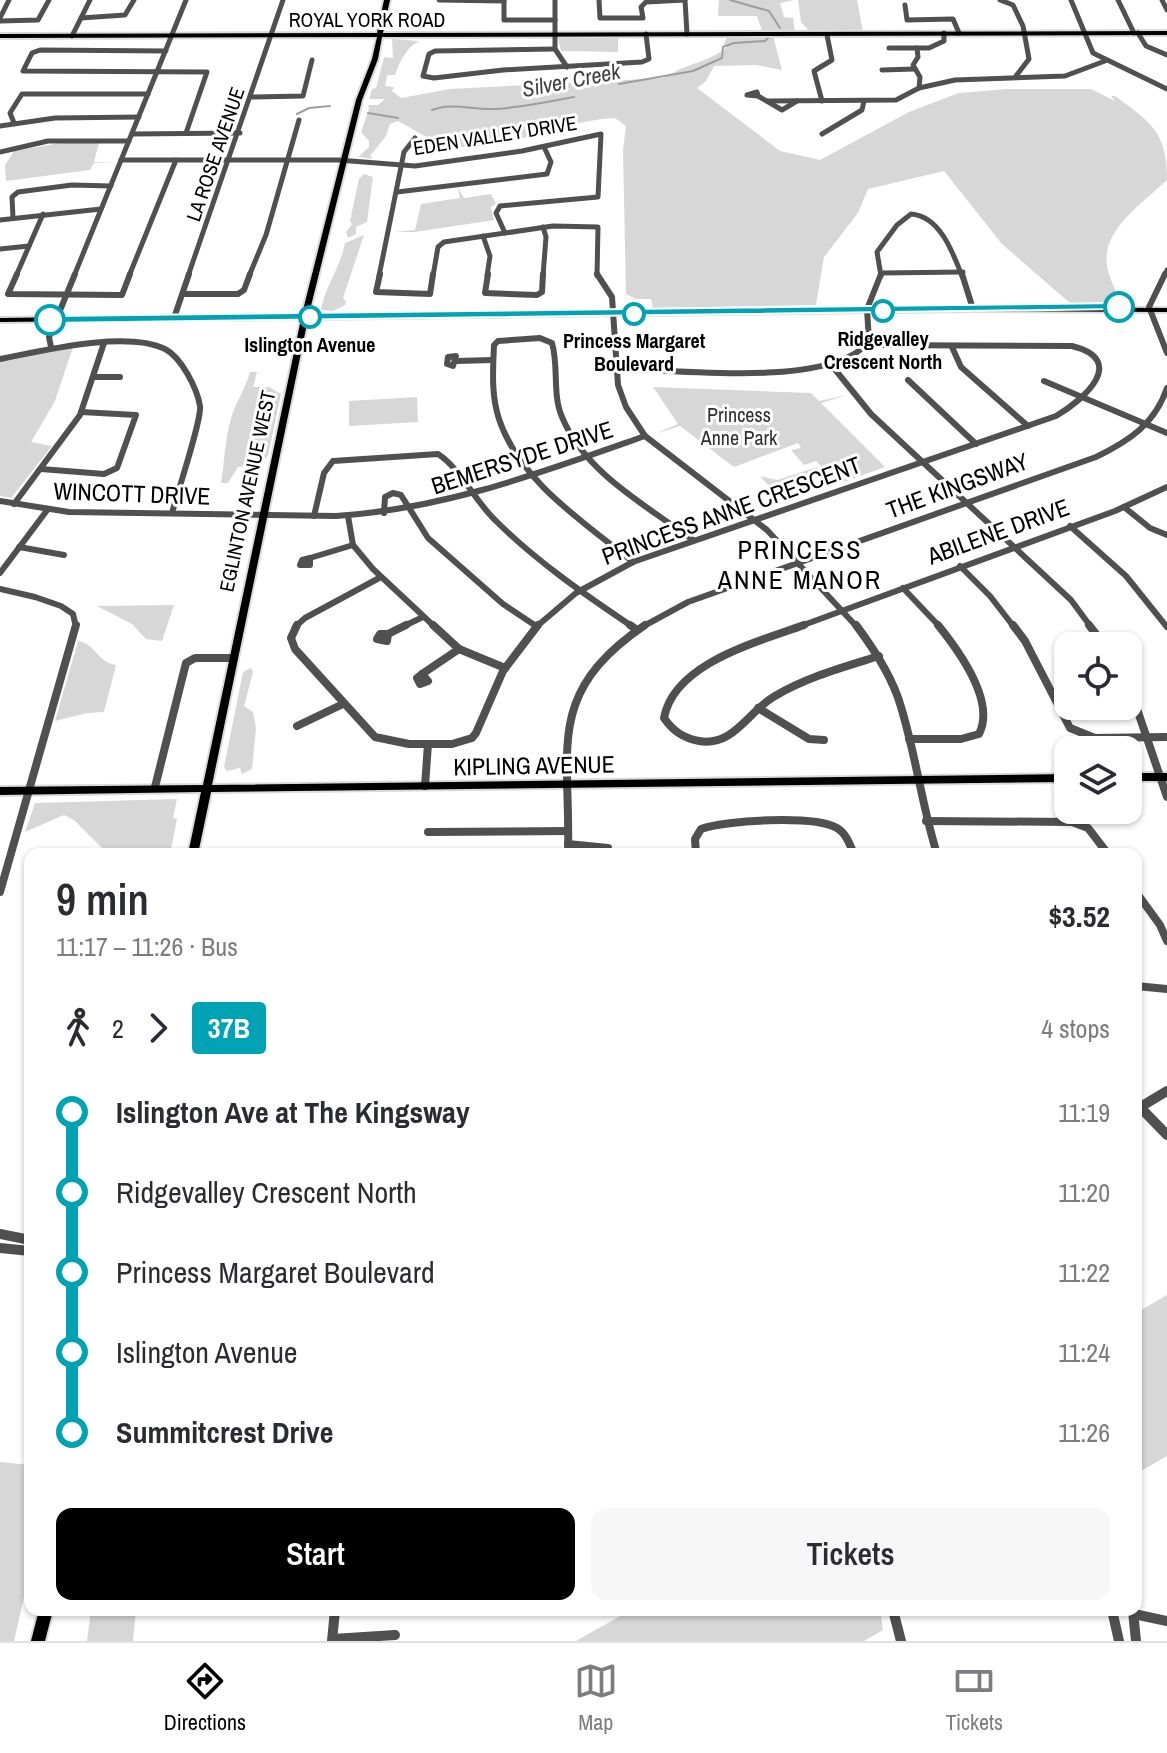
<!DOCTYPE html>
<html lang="en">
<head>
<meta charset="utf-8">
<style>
  :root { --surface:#fff; --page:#f7f7f7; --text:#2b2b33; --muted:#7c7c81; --line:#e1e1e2; --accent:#000 }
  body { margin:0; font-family:"Archivo Narrow",sans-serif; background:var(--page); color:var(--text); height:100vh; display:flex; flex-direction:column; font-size:30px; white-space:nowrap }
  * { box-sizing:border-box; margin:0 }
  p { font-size:26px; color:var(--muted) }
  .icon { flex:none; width:44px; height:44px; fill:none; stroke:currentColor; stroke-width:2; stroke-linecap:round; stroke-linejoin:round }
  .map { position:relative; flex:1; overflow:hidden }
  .panel { position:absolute; left:24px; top:848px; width:1118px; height:768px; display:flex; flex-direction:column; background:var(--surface); border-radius:16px; box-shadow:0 2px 6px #0004 }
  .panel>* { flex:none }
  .badge { padding:0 16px; border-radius:6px; font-size:28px; line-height:52px }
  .buttons { position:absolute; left:1054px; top:632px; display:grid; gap:16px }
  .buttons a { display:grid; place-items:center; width:88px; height:88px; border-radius:16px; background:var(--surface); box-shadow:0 2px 6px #0004; font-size:40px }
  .map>.badge { position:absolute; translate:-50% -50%; box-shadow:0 0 0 4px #fff }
  .legs { display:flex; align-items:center; gap:12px; height:88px; padding:0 32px; font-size:26px }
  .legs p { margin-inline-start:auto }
  .head { display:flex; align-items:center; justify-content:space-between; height:136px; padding:0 32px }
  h1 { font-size:44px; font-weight:600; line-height:60px }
  .primary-button { display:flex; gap:16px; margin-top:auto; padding:16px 32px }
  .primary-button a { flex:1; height:92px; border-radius:16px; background:var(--accent); color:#fff; font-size:32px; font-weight:600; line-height:92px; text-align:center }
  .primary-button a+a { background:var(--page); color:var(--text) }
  ul { padding:0 32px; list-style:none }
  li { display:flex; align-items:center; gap:28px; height:80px; font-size:30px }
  li i { display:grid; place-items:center; width:12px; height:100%; margin:0 10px; background:currentColor }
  li i::after { content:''; width:20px; height:20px; margin:-10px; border:6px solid; border-radius:50%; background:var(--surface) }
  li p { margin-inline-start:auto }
  li:first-child i { background:linear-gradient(#0000 50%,currentColor 0) }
  li:last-child i { background:linear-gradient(currentColor 50%,#0000 0) }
  .tabs { display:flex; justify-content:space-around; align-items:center; height:112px; border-top:2px solid var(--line); background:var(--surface); font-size:22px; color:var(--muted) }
  .tabs a { display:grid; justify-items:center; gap:4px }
  .tabs .current { color:var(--accent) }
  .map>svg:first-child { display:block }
  .green { fill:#d7d7d7 }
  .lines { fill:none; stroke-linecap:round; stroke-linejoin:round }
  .stream { stroke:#9e9e9e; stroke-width:2 }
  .major-casing { stroke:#dbdbdb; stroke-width:4 }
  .minor-far3 { stroke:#505050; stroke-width:5 }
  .minor-far2 { stroke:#505050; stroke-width:6 }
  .minor-far1 { stroke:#505050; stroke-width:8 }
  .minor { stroke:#505050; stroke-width:10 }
  .major { fill:#000; fill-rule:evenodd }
  .line-1 { fill:#00a3b4; stroke:#fff; stroke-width:2 }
  .stop-1-dot { fill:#fff; stroke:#00a3b4; stroke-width:4 }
  .labels { text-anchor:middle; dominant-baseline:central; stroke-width:6; stroke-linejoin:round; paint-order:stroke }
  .far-street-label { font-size:20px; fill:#000; stroke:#fff }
  .far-stop-label { font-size:20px; font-weight:bold; fill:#000; stroke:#fff }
  .far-park-label { font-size:20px; fill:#2e2e2e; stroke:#fff }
  .far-water-label { font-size:22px; font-style:italic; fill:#3f3f3f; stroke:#fff }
  .street-label { font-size:24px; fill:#000; stroke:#fff }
  .neighbourhood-label { font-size:26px; letter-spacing:2px; fill:#000; stroke:#fff }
</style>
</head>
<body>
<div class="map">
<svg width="1167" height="1641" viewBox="0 0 1167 1641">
  <rect width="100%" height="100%" fill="#fff"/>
  <!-- green -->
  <g class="green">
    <path d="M 719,0 L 794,0 L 780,3 L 784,17 L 793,18 L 795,32 L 762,31 L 757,16 L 718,16 Z"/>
    <path d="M 798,0 L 857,0 L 863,32 L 809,31 L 801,22 Z"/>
    <path d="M 578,35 L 618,35 L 618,52 L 561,51 L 558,38 Z"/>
    <path d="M 728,36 L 773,36 L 782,70 L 756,65 L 714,66 L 706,81 L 697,88 L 780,151 L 820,160 L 909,112 L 959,93 L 1007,89 L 1091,89 L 1115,101 L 1111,96 L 1115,96 C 1151,123 1167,131 1167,180 C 1144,202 1101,230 1107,266 C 1109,278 1116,291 1121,302 L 1071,304 L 1002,244 L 944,171 L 868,189 L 858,213 L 824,257 L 816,305 L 653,308 L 651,299 L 636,299 L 626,294 L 623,150 L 626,126 L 615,118 C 563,120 513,149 461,147 C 439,147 417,131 398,121 L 390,124 L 386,136 L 370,156 L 373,159 L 358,157 L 369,147 L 369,141 L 361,132 L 369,109 L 368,105 L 378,105 L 385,99 L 369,99 L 372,89 L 376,88 L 384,57 L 393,58 L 392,39 L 419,41 C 406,48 400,61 395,75 L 387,75 L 385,86 L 394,87 L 392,91 L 401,98 L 450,89 L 664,78 C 686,63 708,63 727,47 L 724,44 Z"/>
    <path d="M 60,143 L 99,143 L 94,162 L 116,162 L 94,163 L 90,170 L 6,181 L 5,165 L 14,151 Z"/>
    <path d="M 364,174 L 373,177 L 367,222 L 356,227 L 356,234 L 348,238 L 346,232 L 352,224 L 350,221 L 359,179 Z"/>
    <path d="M 458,188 L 464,198 L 491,194 L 496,204 L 491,207 L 494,220 L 415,232 L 394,232 L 415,230 L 421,204 L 460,198 Z"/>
    <path d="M 364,235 L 343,298 L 346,301 L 345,305 L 333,311 L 321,310 C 325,286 341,267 345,243 Z"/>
    <path d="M 73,347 L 55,401 L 31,442 L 52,446 L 11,498 L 0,496 L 0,361 Z"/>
    <path d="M 250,372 L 257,372 L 253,387 L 269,387 L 281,394 L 268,456 L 258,465 L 238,467 L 228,483 L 221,483 C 225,459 225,430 235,407 C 241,395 246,385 250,372 Z"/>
    <path d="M 653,387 L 811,393 L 819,401 L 847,395 L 821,403 L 885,467 L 838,484 L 833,479 L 824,482 L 814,473 L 771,488 L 760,476 L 777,480 L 817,467 L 830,476 L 816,461 L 804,465 L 791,450 L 801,448 L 798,443 L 734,467 L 680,426 L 655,434 L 678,424 Z"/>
    <path d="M 417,397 L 418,422 L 349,426 L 349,401 Z"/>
    <path d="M 174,605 L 162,641 L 146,639 L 132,624 L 97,606 Z"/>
    <path d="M 78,641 C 96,644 97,662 116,665 L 104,712 L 87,713 L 55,721 Z"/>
    <path d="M 251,668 L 253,672 L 244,706 L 253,712 L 256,728 L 252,769 L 242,774 L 240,768 L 227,771 L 224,767 L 243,672 Z"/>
    <path d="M 177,799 L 173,818 L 177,819 L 170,854 L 108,854 L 74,820 L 64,815 L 25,832 L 35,803 Z"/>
    <path d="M 1167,1295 L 1167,1456 L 1136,1474 L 1136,1313 Z"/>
    <path d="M 0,1462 L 30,1465 L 30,1570 L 14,1641 L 0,1641 Z"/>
    <path d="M 91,1610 L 136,1610 L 133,1641 L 87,1641 Z"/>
    <path d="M 631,1610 L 880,1610 L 883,1630 L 864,1641 L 576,1641 Z"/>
  </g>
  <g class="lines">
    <!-- stream -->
    <g class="stream">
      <path d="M 730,0 L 769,11 L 780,28"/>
      <path d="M 619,84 L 693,71 L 722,58 L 723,47 L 734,43 L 765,41 L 769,37"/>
      <path d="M 432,110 C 452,102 472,110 493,109 C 520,108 547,102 574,97"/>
      <path d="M 368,113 L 398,118"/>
      <path d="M 297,114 L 309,108 L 330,106"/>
    </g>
    <defs>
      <g id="major">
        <path d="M 384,0 L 390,0 L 383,33 L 1167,31 L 1167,35 L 382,37 L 378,59 L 362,100 L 309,314 L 973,307 L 1167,308 L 1167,312 L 973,311 L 308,319 L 212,785 L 1068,774 L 1068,782 L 211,792 L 198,854 L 188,854 L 201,792 L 0,795 L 0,787 L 203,785 L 301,319 L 0,322 L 0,318 L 302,314 L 356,100 L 372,59 L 377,37 L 0,38 L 0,34 L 377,33 Z"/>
        <rect x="1128" y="773" width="39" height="8"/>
        <path d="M 39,1610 L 53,1610 L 45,1641 L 31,1641 Z"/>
      </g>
    </defs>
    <!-- major casing -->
    <use href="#major" class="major-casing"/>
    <!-- minor-far3 -->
    <g class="minor-far3">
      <path d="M 439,0 L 504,1"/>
      <path d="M 504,0 L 504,20 L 555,20"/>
      <path d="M 555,0 L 555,49 L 567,67"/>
      <path d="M 599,0 L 600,18 L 643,18 L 641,7 L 646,2 L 685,0"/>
      <path d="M 685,0 L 687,34"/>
      <path d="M 1000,0 L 1013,5 L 1023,26 L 1029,59 L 1016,76"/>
      <path d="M 1071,0 L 1093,53 L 1167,89"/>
      <path d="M 1118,0 L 1134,33"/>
      <path d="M 1162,0 L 1167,10"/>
      <path d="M 905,5 L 907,20 L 953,19 L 959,33"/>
      <path d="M 0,18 L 9,0"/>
      <path d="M 81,18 L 125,15 L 134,0"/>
      <path d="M 0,21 L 38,20 L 49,0"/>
      <path d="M 1138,33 L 1146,46 L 1167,55"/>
      <path d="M 72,36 L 90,0"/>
      <path d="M 889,48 L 929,48 L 944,41 L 944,33"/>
      <path d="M 917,48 L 918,57 L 913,65 L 920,77 L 919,88"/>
      <path d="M 555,49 L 435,51 L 429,54 L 423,76 L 434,78 L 503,70 L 642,62 L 649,59 L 646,34"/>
      <path d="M 166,51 L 40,50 L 32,53 L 23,71 L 207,72 L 186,133"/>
      <path d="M 882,70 L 915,69"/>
      <path d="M 757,92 L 758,96 L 747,95 Z"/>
      <path d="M 758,96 L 782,110 L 797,101"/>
      <path d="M 252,97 L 303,96 L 312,60"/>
      <path d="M 767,101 L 896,100 L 919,88 L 955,80 L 1065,76 L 1105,61"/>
      <path d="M 822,101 L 814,71 L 832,60 L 827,35"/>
      <path d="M 14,123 L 10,113 L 22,94 L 148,94"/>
      <path d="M 0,126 L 55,118 L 139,117"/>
      <path d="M 132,134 L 240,133"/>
      <path d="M 822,134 L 862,110 L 864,101"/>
      <path d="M 0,152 L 48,141 L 129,141"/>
      <path d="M 121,160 L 338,160 L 415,166 L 522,151 L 601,134 L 598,197 L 500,206 L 496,213 L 505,233"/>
      <path d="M 397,192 L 547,174 L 551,162 L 544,147"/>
      <path d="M 13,218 L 12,197 L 18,192 L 72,185 L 111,186"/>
      <path d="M 0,220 L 101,209"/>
      <path d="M 543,227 L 546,237 L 543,276"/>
      <path d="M 483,236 L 490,256 L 487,276"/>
      <path d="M 0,249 L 29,246"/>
      <path d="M 881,273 L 963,272"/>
      <path d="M 16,276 L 43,214"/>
      <path d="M 74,276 L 186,0"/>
      <path d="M 129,276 L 176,160"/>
      <path d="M 188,276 L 283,0"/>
      <path d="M 249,276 L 266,235 L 299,120"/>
      <path d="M 379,276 L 404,152 L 415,138"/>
      <path d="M 433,276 L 438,247 L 444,242 L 553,226 L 598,227 L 597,276"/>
      <path d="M 881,276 L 877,252 L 897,225 L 911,214 C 940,216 953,253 962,276"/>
      <path d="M 1164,276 L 1167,270"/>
    </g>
    <!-- minor-far2 -->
    <g class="minor-far2">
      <path d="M 17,274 L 8,294 L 122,295 L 130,274"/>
      <path d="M 380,274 L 376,292 L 430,294 L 433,274"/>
      <path d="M 488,274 L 485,293 L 537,295 L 542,292 L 543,274"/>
      <path d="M 597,274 L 612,297 L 618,385 L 626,407 L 645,436 L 767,530 L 857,627"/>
      <path d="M 962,274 L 973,309"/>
      <path d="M 1165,274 L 1149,307 L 1167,353"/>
      <path d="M 183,294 L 238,294 L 244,290 L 250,274"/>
      <path d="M 174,318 L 189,274"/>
      <path d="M 51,347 L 49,337 L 75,274"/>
      <path d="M 952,347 L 961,367 L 1028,426"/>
      <path d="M 456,356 L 453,366 L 447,364 L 448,357 Z"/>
      <path d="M 0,359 C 41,351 126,330 165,349 C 181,357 197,388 200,406 C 202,419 177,494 172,513"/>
      <path d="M 457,361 L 492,360"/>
      <path d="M 833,367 L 871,414 L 1071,600 L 1091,627"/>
      <path d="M 616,368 C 672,370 834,389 869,341 L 867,309 L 881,274"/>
      <path d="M 94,377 L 120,377"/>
      <path d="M 908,380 L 976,444"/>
      <path d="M 1044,381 L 1167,433"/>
      <path d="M 41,469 L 104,474 L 117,468 L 136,415 L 81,412"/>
      <path d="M 0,501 L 69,512 L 336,516 C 445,509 543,472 645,436"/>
      <path d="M 14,504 L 80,415 L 104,343"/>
      <path d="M 1124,507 L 1150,528 L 1167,535"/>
      <path d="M 384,513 L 385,497 L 393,493 L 401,495 L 428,538 L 503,604 L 536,626"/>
      <path d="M 314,516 L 324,473 L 333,461 L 438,454 C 460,468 475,501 495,520 C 536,561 584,594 633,627"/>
      <path d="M 348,516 L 353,545 L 373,569 L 435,627"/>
      <path d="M 1070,526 L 1126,576 L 1167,627"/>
      <path d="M 19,547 L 64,555"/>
      <path d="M 310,558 L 310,565 L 300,565 L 302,560 Z"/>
      <path d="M 310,558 L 353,545"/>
      <path d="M 633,562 C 584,522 520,482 499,419 C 491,395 493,370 494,345 L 498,341 L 540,338 L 552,343 C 559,367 552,394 562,417 C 585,473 647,506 693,540"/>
      <path d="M 960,566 L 990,596 L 1014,627"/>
      <path d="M 0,573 L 48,509"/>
      <path d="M 903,588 L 940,627"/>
      <path d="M 0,589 L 35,597 L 61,606 L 73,614 L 76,627"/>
      <path d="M 295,627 L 305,618 L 381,577"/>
      <path d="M 402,627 L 423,617"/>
      <path d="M 536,627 L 576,593 L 633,562 L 1056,416 C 1085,399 1128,360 1072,346 L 867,345"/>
      <path d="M 642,627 L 688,602 L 1096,457 C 1129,441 1155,424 1167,388"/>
      <path d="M 798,627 L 1115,511 L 1167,487"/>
    </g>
    <!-- minor-far1 -->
    <g class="minor-far1">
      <path d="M 297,625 L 291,638 L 295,649 L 375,737 L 409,744 L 452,744 L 472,738 L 476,733 L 503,671 L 538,625"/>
      <path d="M 433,625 L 459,649 L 505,668"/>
      <path d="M 630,625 L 637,630"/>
      <path d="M 804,625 C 758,642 674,663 664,718 C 673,731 683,738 699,741 C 734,747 748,711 775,696 C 807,677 844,667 879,656"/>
      <path d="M 856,625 C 874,649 893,678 901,707 C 916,756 922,806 937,854"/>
      <path d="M 1013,625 L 1025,641 L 1070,728 L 1095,738 L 1167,737"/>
      <path d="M 1089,625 L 1105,646"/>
      <path d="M 380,634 L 388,634 L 387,641 L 377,639 Z"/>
      <path d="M 388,634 L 406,625"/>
      <path d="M 422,674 L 428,681 L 420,684 L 417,678 Z"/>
      <path d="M 422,674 L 459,649"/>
      <path d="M 1128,692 L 1137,709 L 1167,797"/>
      <path d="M 758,708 L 809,739 L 824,740"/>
      <path d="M 297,726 L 343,704"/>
      <path d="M 909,739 L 961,739 L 979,734 C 996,701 959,651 938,625"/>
      <path d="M 425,786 L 428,744"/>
      <path d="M 155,787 L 186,663 L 195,658 L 232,658"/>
      <path d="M 926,821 L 1072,822 L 1088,828 L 1108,854"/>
      <path d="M 428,832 L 568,831"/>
      <path d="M 568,844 L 608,848"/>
      <path d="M 568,854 C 571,748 544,694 645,625"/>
      <path d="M 696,854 L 695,839 L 701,829 C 726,820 814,815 837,828 C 846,833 850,845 854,854"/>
      <path d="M 0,892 L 76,625"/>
      <path d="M 1136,892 L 1160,925 L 1167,941"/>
      <path d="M 1136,986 L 1167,989"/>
    </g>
    <!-- minor -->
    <g class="minor">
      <path d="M 1136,1103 L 1167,1135"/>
      <path d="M 1137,1109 L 1167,1091"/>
      <path d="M 0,1234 L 30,1240"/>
      <path d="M 0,1248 L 30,1251"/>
      <path d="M 893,1610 L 901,1641"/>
      <path d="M 1112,1610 L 1119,1641"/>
      <path d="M 1133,1611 L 1136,1641"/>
      <path d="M 1134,1614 L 1167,1621"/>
      <path d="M 333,1639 L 395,1635"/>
      <path d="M 332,1641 L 335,1610"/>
    </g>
    <!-- major -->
    <use href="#major" class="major"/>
  </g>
  <!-- line-1 -->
  <path class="line-1" d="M 1119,303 L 1124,307 L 1123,309 L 50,323 L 45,320 L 50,316 Z"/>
  <!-- markers -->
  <g class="stop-1-dot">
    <circle cx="1119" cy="307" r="14"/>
    <circle cx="883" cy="311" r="10"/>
    <circle cx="634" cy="314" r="10"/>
    <circle cx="310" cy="317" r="10"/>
    <circle cx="50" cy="320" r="14"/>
  </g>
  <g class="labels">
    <!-- far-street labels -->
    <g class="far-street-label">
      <text x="367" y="19">ROYAL YORK ROAD</text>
      <text transform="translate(495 135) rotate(-9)">EDEN VALLEY DRIVE</text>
      <text transform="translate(215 154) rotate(-71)">LA ROSE AVENUE</text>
      <text transform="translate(247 491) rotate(-78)">EGLINTON AVENUE WEST</text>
    </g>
    <!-- far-stop labels -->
    <g class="far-stop-label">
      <text x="883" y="338">Ridgevalley<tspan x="883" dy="23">Crescent North</tspan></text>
      <text x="634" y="340">Princess Margaret<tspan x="634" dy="23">Boulevard</tspan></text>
      <text x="310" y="344">Islington Avenue</text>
    </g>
    <!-- far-park labels -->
    <g class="far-park-label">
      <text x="739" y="414">Princess<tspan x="739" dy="23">Anne Park</tspan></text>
    </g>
    <!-- far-water labels -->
    <g class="far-water-label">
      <text transform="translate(571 80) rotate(-11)">Silver Creek</text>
    </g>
    <!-- street labels -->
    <g class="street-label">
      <text transform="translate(522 457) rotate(-18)">BEMERSYDE DRIVE</text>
      <text transform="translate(957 485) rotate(-20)">THE KINGSWAY</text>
      <text transform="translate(132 493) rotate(2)">WINCOTT DRIVE</text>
      <text transform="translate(731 510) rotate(-20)">PRINCESS ANNE CRESCENT</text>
      <text transform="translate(998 531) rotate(-20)">ABILENE DRIVE</text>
      <text transform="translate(534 765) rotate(-1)">KIPLING AVENUE</text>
    </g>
    <!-- neighbourhood labels -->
    <g class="neighbourhood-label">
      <text x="800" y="549">PRINCESS<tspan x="800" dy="30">ANNE MANOR</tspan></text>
    </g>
  </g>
</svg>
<div class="buttons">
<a><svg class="icon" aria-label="locate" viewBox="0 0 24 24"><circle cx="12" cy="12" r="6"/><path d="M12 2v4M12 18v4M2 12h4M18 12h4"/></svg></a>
<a><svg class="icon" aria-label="layers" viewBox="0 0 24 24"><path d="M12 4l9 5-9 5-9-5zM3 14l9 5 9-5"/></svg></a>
</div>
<section class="panel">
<div class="head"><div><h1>9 min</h1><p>11:17 – 11:26 · Bus</p></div><b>$3.52</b></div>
<div class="legs"><svg class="icon" aria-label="walk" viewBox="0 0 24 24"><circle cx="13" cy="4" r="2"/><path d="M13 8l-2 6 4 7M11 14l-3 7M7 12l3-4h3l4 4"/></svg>2<svg class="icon" aria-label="forward" viewBox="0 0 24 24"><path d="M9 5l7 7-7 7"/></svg><b class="badge" style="background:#00a3b4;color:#fff">37B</b><p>4 stops</p></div>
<ul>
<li><i style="color:#00a3b4"></i><b>Islington Ave at The Kingsway</b><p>11:19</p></li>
<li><i style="color:#00a3b4"></i><span>Ridgevalley Crescent North</span><p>11:20</p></li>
<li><i style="color:#00a3b4"></i><span>Princess Margaret Boulevard</span><p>11:22</p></li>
<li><i style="color:#00a3b4"></i><span>Islington Avenue</span><p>11:24</p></li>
<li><i style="color:#00a3b4"></i><b>Summitcrest Drive</b><p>11:26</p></li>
</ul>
<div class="primary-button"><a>Start</a><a>Tickets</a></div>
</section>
</div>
<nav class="tabs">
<a class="current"><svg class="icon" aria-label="directions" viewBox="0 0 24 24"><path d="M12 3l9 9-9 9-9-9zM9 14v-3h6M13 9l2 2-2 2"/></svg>Directions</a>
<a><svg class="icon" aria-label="map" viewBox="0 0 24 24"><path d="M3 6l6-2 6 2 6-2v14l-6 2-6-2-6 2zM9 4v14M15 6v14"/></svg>Map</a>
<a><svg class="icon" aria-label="tickets" viewBox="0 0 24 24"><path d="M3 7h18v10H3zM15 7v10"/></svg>Tickets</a>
</nav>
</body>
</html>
